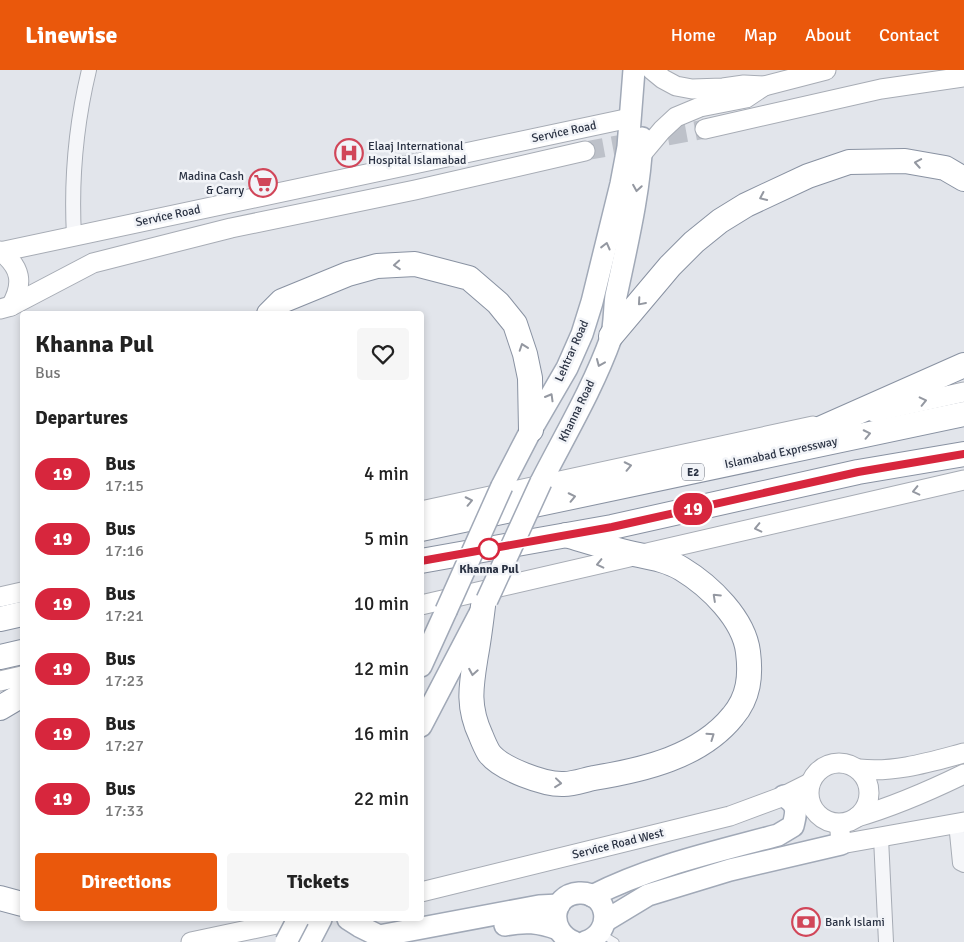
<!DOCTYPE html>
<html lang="en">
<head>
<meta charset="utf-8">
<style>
  :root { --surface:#fff; --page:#f6f6f6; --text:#222; --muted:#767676; --accent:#ea580c }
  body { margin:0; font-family:Signika,sans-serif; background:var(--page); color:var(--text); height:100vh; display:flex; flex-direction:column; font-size:19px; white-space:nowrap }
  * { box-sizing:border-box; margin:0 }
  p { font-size:16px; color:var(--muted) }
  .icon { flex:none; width:28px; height:28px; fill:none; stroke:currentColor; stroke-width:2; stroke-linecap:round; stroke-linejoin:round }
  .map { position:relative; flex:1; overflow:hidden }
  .side { position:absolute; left:20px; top:241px; width:404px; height:610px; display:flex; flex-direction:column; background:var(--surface); border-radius:5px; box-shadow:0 2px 8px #0003 }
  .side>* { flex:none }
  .badge { padding:0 10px; border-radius:16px; font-size:18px; line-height:32px }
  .map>.badge { position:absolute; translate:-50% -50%; box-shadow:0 0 0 2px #fff }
  h2 { padding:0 15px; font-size:19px; line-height:45px }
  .round { display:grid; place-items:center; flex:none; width:52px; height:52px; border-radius:5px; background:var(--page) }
  .overview { display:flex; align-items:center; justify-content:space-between; height:85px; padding:0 15px }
  h1 { font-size:24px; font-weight:700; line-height:38px }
  .primary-button { display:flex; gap:10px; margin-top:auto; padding:10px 15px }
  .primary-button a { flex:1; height:58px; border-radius:5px; background:var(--accent); color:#fff; font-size:20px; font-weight:700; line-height:58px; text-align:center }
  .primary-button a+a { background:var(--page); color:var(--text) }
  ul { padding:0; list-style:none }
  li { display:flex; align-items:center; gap:15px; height:65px; padding:0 15px }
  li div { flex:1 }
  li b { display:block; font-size:19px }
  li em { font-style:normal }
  li .badge { min-width:55px; font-weight:700; text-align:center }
  header { display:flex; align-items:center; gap:30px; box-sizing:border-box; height:70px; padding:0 25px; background:var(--accent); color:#fff }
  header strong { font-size:24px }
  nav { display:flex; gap:28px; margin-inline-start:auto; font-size:18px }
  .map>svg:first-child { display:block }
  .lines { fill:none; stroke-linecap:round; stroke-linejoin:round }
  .secondary-tunnel { stroke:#bdc1c9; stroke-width:19; stroke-dasharray:19 9; stroke-linecap:butt }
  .lane-casing { stroke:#a7acb5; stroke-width:9 }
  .street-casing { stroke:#a7acb5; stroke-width:16 }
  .secondary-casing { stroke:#a7acb5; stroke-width:21 }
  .primary-casing { stroke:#a1a9b7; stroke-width:24 }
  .highway-casing { stroke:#8992a2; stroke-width:26 }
  .lane { stroke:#f5f6f9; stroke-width:7 }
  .street { stroke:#f5f6f9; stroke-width:14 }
  .secondary { stroke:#fff; stroke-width:19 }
  .primary { stroke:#fff; stroke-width:21 }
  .highway { stroke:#fff; stroke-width:24 }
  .primary-bridge-casing { stroke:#a1a9b7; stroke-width:24; stroke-linecap:butt }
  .primary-bridge { stroke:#fff; stroke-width:21 }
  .oneway { stroke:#9498a1 }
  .line-casing { stroke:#fff; stroke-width:11 }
  .line { stroke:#d7263d; stroke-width:8 }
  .stop-dot { fill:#fff; stroke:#d7263d; stroke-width:2.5 }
  .labels { text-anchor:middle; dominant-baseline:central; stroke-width:5; stroke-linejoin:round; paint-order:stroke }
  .shield { fill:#f2f4f8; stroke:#666c79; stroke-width:1 }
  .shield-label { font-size:11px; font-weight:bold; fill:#2a3243 }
  .street-label { font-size:12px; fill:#2a3243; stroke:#f2f4f8 }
  .poi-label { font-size:12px; fill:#2a3243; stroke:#f2f4f8; text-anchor:start }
  .stop-label { font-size:12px; font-weight:bold; fill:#2a3243; stroke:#f2f4f8 }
</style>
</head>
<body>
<header>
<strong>Linewise</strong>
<nav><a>Home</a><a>Map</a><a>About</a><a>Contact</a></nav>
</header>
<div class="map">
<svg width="964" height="872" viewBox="0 0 964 872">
  <rect width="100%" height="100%" fill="#e2e5eb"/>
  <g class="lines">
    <!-- secondary-tunnel -->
    <path class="secondary-tunnel" d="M 585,81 L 705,59"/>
    <defs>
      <path id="lane" d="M 600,863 L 615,872"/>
      <g id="street">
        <path d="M 74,166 C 71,111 76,54 89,0"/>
        <path d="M 956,753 L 960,793 L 964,795"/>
        <path d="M 881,768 L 886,872"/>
      </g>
      <g id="secondary">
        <path d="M 652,0 L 663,9 L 676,16 L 692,19 L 723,18 L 744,15 L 764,16 L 826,0"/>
        <path d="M 705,59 L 881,19 L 964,7"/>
        <path d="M 641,85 L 662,60 L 676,47 L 700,37 L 746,28 L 764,16"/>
        <path d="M 0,181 C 21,197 24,213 11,236"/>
        <path d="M 0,182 L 630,48"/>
        <path d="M 0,239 L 11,236 L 93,193 L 231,158 L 415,120 L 585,81"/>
        <path d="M 874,342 L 964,322"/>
        <path d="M 421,441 L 813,356"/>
        <path d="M 0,527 L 22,522"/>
        <path d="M 421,535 L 964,410"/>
        <path d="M 0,611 L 22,606"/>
        <circle cx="839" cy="723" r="30"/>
        <path d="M 859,699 C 895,703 930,692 964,683"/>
        <path d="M 857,747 C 895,736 929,721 964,704"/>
        <path d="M 840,761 L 841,774 L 964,752"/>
        <path d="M 421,822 L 730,746 L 784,726 L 810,713"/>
        <path d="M 191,872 L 300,849"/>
      </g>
      <g id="primary">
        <path d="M 541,412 C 565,365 593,318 611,268 C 615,255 614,239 616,226 C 627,174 640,121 642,68"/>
        <path d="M 502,416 L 531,360 L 567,298 L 582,264 L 592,232 L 621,114 L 628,77 L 634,0"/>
        <path d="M 421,596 L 446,541"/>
        <path d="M 421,656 L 480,543"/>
        <path d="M 592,826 C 651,796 715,782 778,765 L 793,756 C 797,740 798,735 784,726"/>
        <path d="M 348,849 L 359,856 L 379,866 L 539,836 L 559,835"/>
        <path d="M 605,851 L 648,825 L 730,800 L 841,774"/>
        <path d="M 505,855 C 526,851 538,852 558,859"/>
        <path d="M 309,872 L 321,849"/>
        <path d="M 574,872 C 548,862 550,825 579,823 C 609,821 615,863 585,872"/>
      </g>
      <g id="highway">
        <path d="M 269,244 L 282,231 L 348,204 L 377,196 L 415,194 L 469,208 L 498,233 L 515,254 L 525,284 L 530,308 L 531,360"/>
        <path d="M 611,266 L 670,196 L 694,172 L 720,151 L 746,135 L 808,106 L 849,92 L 905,91 L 945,98 L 964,109"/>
        <path d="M 797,369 L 964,295"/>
        <path d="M 421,459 L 964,344"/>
        <path d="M 421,491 L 612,457 L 858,402 L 964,384"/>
        <path d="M 483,536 C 481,552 479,569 476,585 C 471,616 467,636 481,666 C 483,671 486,678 489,683 C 501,699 545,715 564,714 C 574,714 584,710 594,708 C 643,700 700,687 733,646 C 749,627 751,606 748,582 C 744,549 710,516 682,499 C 669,491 654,488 639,485 C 614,480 590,472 566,465"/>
        <path d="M 0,549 L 22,544"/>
        <path d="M 0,587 L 22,582"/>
        <path d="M 0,638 L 22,625"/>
        <path d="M 0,828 L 22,834"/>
      </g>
    </defs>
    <!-- lane casing -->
    <use href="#lane" class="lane-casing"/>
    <!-- street casing -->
    <use href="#street" class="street-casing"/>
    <!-- secondary casing -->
    <use href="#secondary" class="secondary-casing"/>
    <!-- primary casing -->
    <use href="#primary" class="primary-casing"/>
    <!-- highway casing -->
    <use href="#highway" class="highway-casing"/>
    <!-- lane -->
    <use href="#lane" class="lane"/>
    <!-- street -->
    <use href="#street" class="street"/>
    <!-- secondary -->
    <use href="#secondary" class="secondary"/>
    <!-- primary -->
    <use href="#primary" class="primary"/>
    <!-- highway -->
    <use href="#highway" class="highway"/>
    <defs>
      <g id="primary-bridge">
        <path d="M 487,530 L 541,412"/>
        <path d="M 446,541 L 502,416"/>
        <path d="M 286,872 L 298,849"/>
      </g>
    </defs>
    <!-- primary-bridge casing -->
    <use href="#primary-bridge" class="primary-bridge-casing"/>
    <!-- primary-bridge -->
    <use href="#primary-bridge" class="primary-bridge"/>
  </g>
  <!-- one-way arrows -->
  <defs><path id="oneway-chevron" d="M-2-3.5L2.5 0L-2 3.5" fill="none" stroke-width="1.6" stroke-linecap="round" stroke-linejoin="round" transform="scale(1.25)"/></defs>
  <g class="oneway">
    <use href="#oneway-chevron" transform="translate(918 93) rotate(-170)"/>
    <use href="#oneway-chevron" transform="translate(637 118) rotate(99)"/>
    <use href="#oneway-chevron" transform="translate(763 127) rotate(155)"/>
    <use href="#oneway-chevron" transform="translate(606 176) rotate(-76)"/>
    <use href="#oneway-chevron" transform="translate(397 195) rotate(176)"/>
    <use href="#oneway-chevron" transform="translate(641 232) rotate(131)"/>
    <use href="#oneway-chevron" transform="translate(523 277) rotate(-109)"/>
    <use href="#oneway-chevron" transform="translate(600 293) rotate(113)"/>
    <use href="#oneway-chevron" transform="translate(550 327) rotate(-60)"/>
    <use href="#oneway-chevron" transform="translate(923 331) rotate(-13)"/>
    <use href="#oneway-chevron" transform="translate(867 364) rotate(-12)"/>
    <use href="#oneway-chevron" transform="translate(628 396) rotate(-12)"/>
    <use href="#oneway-chevron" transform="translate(916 421) rotate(167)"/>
    <use href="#oneway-chevron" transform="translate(572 427) rotate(-12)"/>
    <use href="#oneway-chevron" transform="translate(469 431) rotate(-12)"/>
    <use href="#oneway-chevron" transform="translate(758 458) rotate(167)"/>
    <use href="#oneway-chevron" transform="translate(600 494) rotate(167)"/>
    <use href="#oneway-chevron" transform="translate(716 527) rotate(-137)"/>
    <use href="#oneway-chevron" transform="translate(473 602) rotate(100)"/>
    <use href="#oneway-chevron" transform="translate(711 666) rotate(-35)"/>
    <use href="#oneway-chevron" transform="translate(558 713) rotate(6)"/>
  </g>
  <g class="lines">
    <defs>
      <path id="line" d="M 421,491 L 612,457 L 858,402 L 964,384"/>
    </defs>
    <!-- line casing -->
    <use href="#line" class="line-casing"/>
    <!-- line -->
    <use href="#line" class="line"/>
  </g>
  <!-- icons -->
  <defs>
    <symbol id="hospital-ring" viewBox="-11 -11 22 22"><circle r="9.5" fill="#f2f4f8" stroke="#d14659" stroke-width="1.5"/><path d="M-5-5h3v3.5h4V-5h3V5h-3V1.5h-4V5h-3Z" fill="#d14659"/></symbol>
    <symbol id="supermarket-ring" viewBox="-11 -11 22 22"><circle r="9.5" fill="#f2f4f8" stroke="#d14659" stroke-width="1.5"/><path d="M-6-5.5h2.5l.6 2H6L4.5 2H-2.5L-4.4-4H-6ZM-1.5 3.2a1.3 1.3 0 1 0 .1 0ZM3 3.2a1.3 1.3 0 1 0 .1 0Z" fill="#d14659"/></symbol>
    <symbol id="bank-ring" viewBox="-11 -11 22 22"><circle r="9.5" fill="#f2f4f8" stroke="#d14659" stroke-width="1.5"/><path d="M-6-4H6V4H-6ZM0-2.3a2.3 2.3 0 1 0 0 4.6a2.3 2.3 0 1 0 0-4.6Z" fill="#d14659"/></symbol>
  </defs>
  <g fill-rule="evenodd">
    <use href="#hospital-ring" x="333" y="67" width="32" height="32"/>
    <use href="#supermarket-ring" x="247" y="97" width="32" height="32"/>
    <use href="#bank-ring" x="790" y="836" width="32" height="32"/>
  </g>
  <!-- markers -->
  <circle class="stop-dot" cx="489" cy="479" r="10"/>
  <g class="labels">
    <!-- shield labels -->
    <rect class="shield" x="682" y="393.5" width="22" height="17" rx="4"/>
    <g class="shield-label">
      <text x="693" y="402">E2</text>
    </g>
    <!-- street labels -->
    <g class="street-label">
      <text transform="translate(564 62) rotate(-12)">Service Road</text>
      <text transform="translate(168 146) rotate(-12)">Service Road</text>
      <text transform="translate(572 281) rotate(-66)">Lehtrar Road</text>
      <text transform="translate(577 341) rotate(-64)">Khanna Road</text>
      <text transform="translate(781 383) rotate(-12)">Islamabad Expressway</text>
      <text transform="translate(618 774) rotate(-14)">Service Road West</text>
    </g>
    <!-- poi labels -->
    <g class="poi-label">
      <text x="368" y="76">Elaaj International<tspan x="368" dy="14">Hospital Islamabad</tspan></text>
      <text x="244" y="106" text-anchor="end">Madina Cash<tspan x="244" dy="14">&amp; Carry</tspan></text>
      <text x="825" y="852">Bank Islami</text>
    </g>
    <!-- stop labels -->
    <g class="stop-label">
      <text x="489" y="499">Khanna Pul</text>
    </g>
  </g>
</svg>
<b class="badge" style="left:693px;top:439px;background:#d7263d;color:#fff">19</b>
<section class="side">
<div class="overview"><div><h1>Khanna Pul</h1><p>Bus</p></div><a class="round"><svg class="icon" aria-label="heart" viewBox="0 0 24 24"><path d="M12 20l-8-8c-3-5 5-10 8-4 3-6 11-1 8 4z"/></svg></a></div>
<h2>Departures</h2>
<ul>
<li><span class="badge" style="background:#d7263d;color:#fff">19</span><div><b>Bus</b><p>17:15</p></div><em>4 min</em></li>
<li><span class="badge" style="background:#d7263d;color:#fff">19</span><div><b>Bus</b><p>17:16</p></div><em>5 min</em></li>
<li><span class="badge" style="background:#d7263d;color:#fff">19</span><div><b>Bus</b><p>17:21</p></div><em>10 min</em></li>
<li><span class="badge" style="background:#d7263d;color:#fff">19</span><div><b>Bus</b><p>17:23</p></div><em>12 min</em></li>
<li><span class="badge" style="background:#d7263d;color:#fff">19</span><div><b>Bus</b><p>17:27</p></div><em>16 min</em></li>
<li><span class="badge" style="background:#d7263d;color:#fff">19</span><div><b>Bus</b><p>17:33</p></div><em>22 min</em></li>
</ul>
<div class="primary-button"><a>Directions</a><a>Tickets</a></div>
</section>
</div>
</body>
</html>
